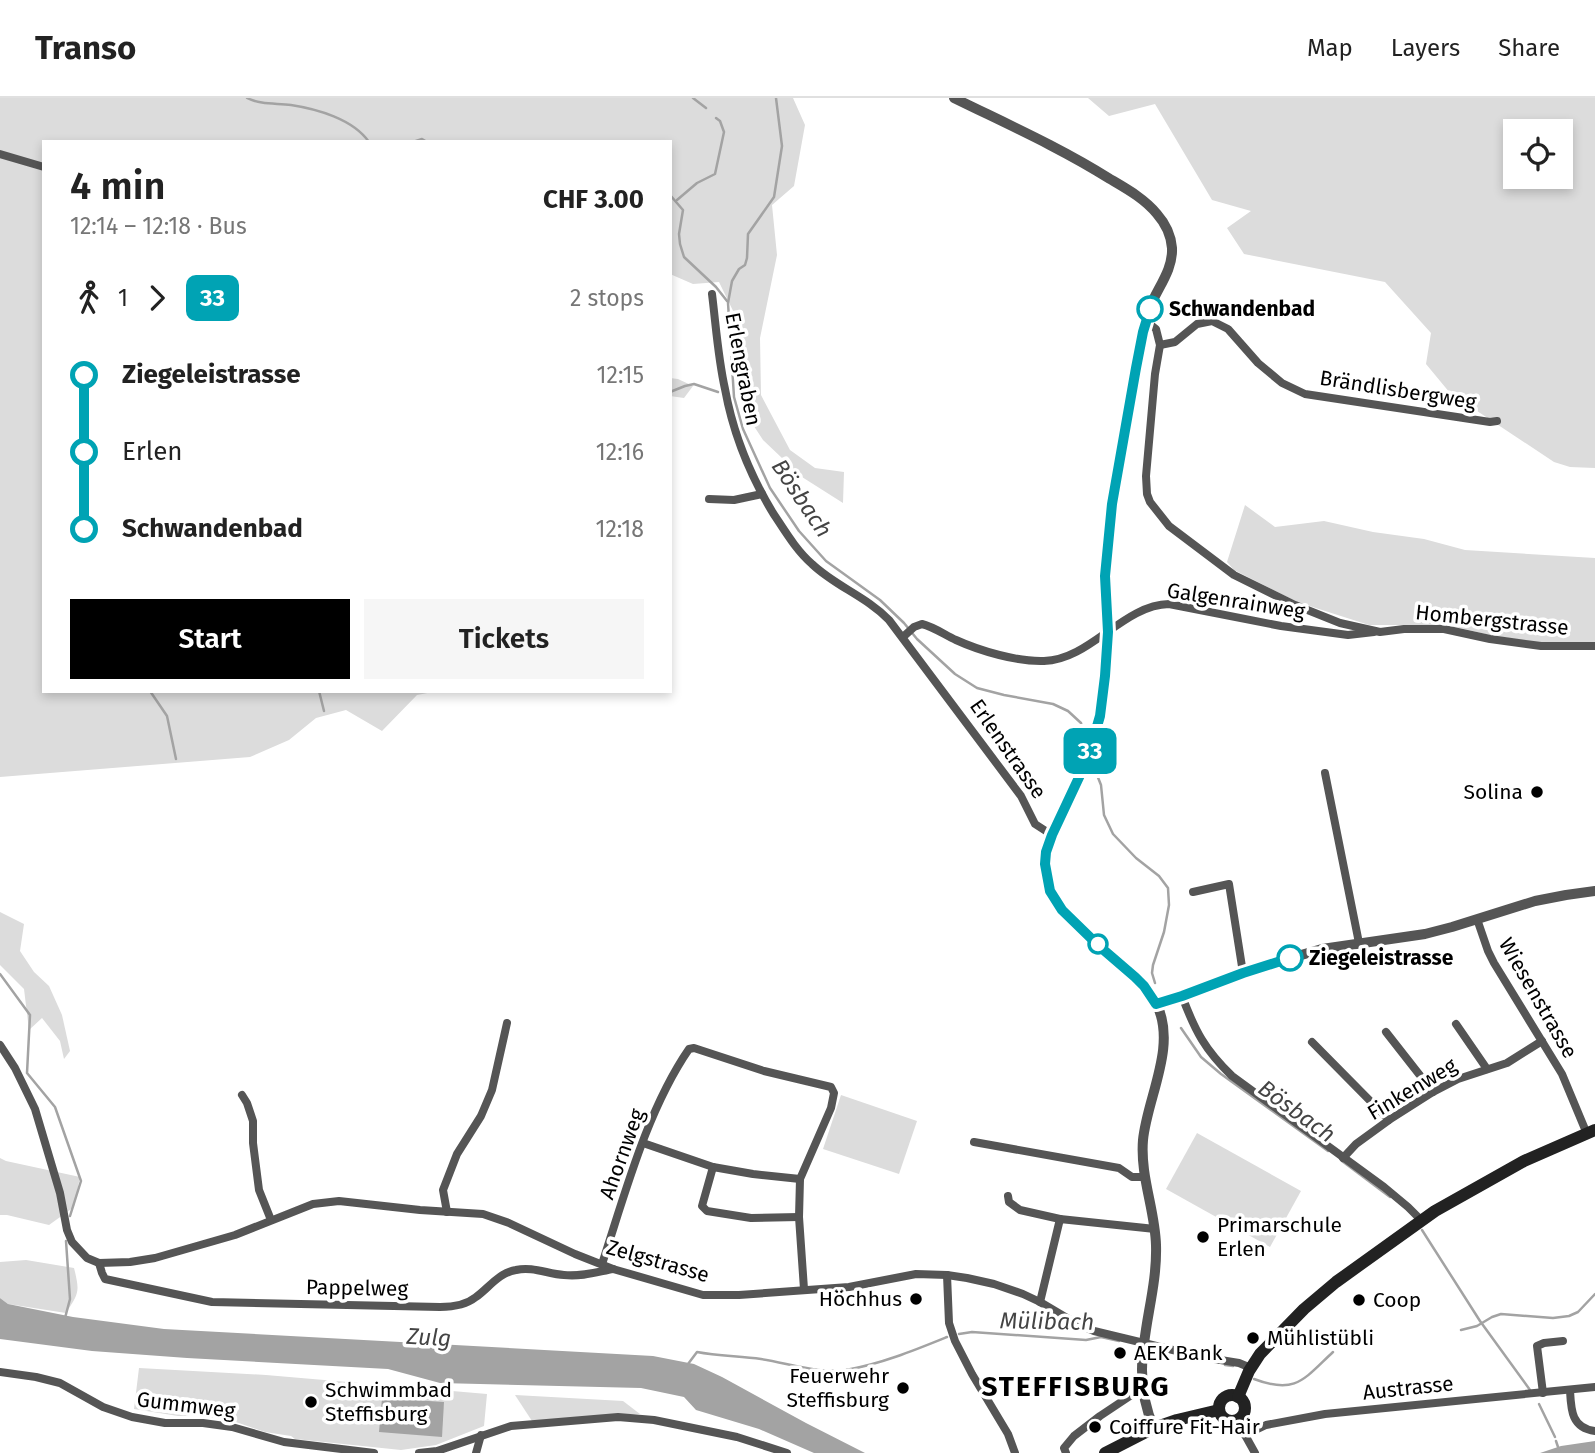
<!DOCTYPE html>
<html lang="en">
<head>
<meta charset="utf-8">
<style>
  :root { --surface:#fff; --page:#f6f6f6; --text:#222; --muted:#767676; --line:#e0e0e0; --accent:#000 }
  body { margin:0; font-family:"Fira Sans",sans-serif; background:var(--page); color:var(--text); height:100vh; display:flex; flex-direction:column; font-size:26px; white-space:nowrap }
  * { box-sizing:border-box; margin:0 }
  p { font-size:23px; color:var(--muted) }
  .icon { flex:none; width:38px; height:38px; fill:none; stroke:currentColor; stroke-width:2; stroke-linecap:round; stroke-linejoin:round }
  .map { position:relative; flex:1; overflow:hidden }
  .details { position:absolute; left:42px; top:42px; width:630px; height:553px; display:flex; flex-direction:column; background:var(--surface); border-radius:0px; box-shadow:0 4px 10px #0003 }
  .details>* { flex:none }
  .badge { padding:0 14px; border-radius:10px; font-size:24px; line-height:46px }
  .fabs { position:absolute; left:1503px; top:21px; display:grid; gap:14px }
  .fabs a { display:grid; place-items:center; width:70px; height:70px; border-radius:0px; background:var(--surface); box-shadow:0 4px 10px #0003; font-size:35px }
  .map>.badge { position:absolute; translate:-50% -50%; box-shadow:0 0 0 4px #fff }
  .legs { display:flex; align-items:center; gap:10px; height:77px; padding:0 28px; font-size:23px }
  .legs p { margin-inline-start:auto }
  .summary { display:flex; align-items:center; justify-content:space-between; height:119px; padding:0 28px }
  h1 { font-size:38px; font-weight:600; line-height:52px }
  .cta { display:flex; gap:14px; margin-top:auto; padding:14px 28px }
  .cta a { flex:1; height:80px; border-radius:0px; background:var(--accent); color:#fff; font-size:28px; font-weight:600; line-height:80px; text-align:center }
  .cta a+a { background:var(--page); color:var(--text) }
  ul { padding:0 28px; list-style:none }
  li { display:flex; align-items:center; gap:24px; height:77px; font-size:26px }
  li i { display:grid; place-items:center; width:10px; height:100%; margin:0 9px; background:currentColor }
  li i::after { content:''; width:18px; height:18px; margin:-9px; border:5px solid; border-radius:50%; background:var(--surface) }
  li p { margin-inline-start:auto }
  li:first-child i { background:linear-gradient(#0000 50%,currentColor 0) }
  li:last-child i { background:linear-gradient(currentColor 50%,#0000 0) }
  header { display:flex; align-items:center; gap:42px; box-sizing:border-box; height:98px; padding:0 35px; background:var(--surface); border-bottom:2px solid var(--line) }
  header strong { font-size:33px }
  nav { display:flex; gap:38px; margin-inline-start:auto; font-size:24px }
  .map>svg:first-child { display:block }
  .green { fill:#dcdcdc; fill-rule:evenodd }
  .water { fill:#a3a3a3 }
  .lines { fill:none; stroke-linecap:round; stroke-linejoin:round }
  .stream { stroke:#a3a3a3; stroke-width:2.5 }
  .minor { stroke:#555; stroke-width:8 }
  .tertiary { stroke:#555; stroke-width:10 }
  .secondary { stroke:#222; stroke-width:12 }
  .line-1-casing { stroke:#fff; stroke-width:16 }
  .line-1 { stroke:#00a3b4; stroke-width:10 }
  .stop-1-dot { fill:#fff; stroke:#00a3b4; stroke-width:3.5 }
  .poi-dot { fill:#000; stroke:#fff; stroke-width:2.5 }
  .labels { text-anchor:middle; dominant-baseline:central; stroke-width:7; stroke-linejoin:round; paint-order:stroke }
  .stop-label { font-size:21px; font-weight:bold; fill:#000; stroke:#fff; text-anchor:start }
  .street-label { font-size:21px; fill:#000; stroke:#fff }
  .poi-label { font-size:21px; fill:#000; stroke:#fff; text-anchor:start }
  .water-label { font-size:23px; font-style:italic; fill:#444; stroke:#fff }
  .district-label { font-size:28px; font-weight:bold; letter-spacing:2px; fill:#000; stroke:#fff }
</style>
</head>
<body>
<header>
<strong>Transo</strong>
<nav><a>Map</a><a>Layers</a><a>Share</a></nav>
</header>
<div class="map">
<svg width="1595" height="1355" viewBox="0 0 1595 1355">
  <rect width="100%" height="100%" fill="#fff"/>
  <!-- green -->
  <g class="green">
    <path d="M 0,0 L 793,0 L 805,27 L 794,88 L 772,107 L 777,157 L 760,240 L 761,297 L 790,352 L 815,370 L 844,374 L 843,405 L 802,379 L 763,342 L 748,319 L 737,221 L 719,184 L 693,186 L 670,176 L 670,44 L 44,44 L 44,593 L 438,593 L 417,597 L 382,633 L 346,612 L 316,620 L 289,642 L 250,659 L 0,679 Z"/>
    <path d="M 1088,0 L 1595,0 L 1595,370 L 1570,369 L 1554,364 L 1450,295 L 1426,266 L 1431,235 L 1385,184 L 1244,156 L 1227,130 L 1251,113 L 1212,102 L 1155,6 L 1109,18 ZM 1516,33 L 1561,33 L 1561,79 L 1516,79 Z"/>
    <path d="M 670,280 L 678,281 L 693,288 L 684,300 L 670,298 Z"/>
    <path d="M 1245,407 L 1275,429 L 1324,423 L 1373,434 L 1424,441 L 1465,452 L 1595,460 L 1595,545 L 1541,545 L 1490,537 L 1447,527 L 1369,527 L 1297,504 L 1234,472 L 1227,464 Z"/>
    <path d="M 0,814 L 24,826 L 20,853 L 34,874 L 49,888 L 62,917 L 70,953 L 64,961 L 60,943 L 42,920 L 29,932 L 24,891 L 0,867 Z"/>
    <path d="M 841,997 L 917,1023 L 899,1076 L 823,1051 Z"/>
    <path d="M 1197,1035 L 1301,1093 L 1270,1149 L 1166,1091 Z"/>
    <path d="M 0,1060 L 6,1063 L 80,1079 L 74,1109 L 49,1127 L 7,1117 L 0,1117 Z"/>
    <path d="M 26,1162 L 74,1170 C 80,1194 79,1195 66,1215 L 8,1206 L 0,1200 L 0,1164 Z"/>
    <path d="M 139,1270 L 266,1277 L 487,1296 L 484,1328 L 436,1347 L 401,1352 L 295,1341 L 291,1338 L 265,1334 L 233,1323 L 204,1318 L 178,1318 L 134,1311 Z"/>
    <path d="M 515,1297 L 623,1303 L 640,1316 L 532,1323 Z"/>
  </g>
  <!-- water -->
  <g class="water">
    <path d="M 0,1200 L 8,1206 L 73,1219 L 164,1231 L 653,1258 L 694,1266 L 722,1279 L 806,1325 L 865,1355 L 814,1355 L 759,1331 L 696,1312 L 684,1299 L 641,1290 L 440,1285 L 388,1271 L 187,1260 L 92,1253 L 0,1241 Z"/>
    <path d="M 382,1300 L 444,1304 L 442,1339 L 379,1334 Z"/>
    <path d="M 1595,1343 L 1595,1355 L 1540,1355 L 1561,1348 Z"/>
  </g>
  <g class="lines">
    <!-- stream -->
    <g class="stream">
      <path d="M 247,0 C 261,7 276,5 291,7 C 317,11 353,21 369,44"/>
      <path d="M 693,0 L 706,10"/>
      <path d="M 776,0 L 782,48 L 774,99 L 748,136 L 747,160 L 745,167 L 739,171 L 732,183 L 728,205 L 734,299 L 743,331 L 770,390 L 799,433 L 826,463 L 880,502 L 904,525 L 917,541 L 955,576 L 977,590 L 1004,597 L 1053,606 L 1068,613 L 1081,625 L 1086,644"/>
      <path d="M 413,44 L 422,41 L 427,44"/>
      <path d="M 670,97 L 683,112 L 679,136 L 680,146 L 684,159 L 716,189 L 727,203"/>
      <path d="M 677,102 L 697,85 L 715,76 L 724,34 L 720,23 L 716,20"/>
      <path d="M 670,294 L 685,288 L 694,286 L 718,294"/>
      <path d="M 150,593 L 167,618 L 176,661"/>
      <path d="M 319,593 L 324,613"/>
      <path d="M 1093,667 L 1101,687 L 1104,717 L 1113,736 L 1136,760 L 1159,778 L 1168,790 L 1169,807 L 1164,834 L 1153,867 L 1152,875 L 1155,885"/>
      <path d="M 0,876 L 30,917 L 27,975 L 55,1009 L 81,1083 L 70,1118"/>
      <path d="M 1181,930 L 1201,959 L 1221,976 L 1328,1053"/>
      <path d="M 1342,1063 L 1390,1099"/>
      <path d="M 1422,1132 L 1480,1223 L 1530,1292"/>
      <path d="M 65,1220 L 70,1201 L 66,1143"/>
      <path d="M 1461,1232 L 1477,1228 L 1492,1219 L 1501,1216 L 1553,1220 L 1569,1218 L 1578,1214 L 1595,1196"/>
      <path d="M 959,1236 L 972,1234 L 1086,1242 L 1101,1239 L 1119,1243"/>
      <path d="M 688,1266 L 697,1254 C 718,1258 740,1258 761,1261 C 788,1265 818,1276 846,1272 C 881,1266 915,1252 947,1239"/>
      <path d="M 1225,1267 L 1233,1268"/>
      <path d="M 1254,1281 C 1296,1297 1304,1281 1333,1254"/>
      <path d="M 1539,1306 L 1555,1339"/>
      <path d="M 1556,1343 L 1560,1355"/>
    </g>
    <!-- minor -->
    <g class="minor">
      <path d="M 0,56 L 44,69"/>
      <path d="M 712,196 C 716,228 718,260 725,291 C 733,335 750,377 773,415 C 785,433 796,452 812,466 C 835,488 867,499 889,522 L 1021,698 L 1035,726 L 1052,737"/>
      <path d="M 1145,225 L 1151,227 L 1156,231 L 1160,247 L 1155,276 L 1146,378 L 1147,396 L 1150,404 L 1169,428 L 1234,477 L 1295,507 L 1340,525 L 1380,534 L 1404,531 L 1444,531 L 1490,541 L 1541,548 L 1595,548"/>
      <path d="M 1160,247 L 1175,244 L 1197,226 L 1212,223 L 1228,231 L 1258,265 L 1282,285 L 1305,296 L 1490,324 L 1497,323"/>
      <path d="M 709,401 L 734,402 L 762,396"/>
      <path d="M 903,539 L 914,529 L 922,526 C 934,529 945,537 956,542 C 980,553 1018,564 1044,563 C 1090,562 1123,507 1169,506 L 1281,528 L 1348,537 L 1374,534"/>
      <path d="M 1325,675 L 1359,845"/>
      <path d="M 1193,794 L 1229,786 L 1243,875"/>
      <path d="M 1477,821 L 1488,853 L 1494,865 L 1562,976 L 1587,1036"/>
      <path d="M 1182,898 C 1195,933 1205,952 1232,978 L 1384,1089 L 1408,1109 L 1421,1122"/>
      <path d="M 1456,926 L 1487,971"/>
      <path d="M 1386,934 L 1433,994"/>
      <path d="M 1312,944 L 1389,1022"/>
      <path d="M 0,947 L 15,970 L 35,1011 L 60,1095 L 67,1132 L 72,1144 L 87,1160 L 99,1165 L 130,1164 L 155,1160 L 235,1137 L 313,1106 L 339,1103 L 420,1112 L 483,1116 L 509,1125 L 575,1156 L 613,1171 L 703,1197 L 739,1197 L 849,1189 L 916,1176 L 947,1177 L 967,1180 L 994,1186 L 1023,1196 L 1040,1204 L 1077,1226 L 1094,1233 L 1202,1259 L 1239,1265 L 1251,1270"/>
      <path d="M 242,997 L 247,1005 L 253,1023 L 253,1045 L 259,1092 L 271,1122"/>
      <path d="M 974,1044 L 1119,1070 L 1132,1079 L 1145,1079"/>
      <path d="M 643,1045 L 713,1069 L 753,1076 L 800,1081"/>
      <path d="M 1343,1060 L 1356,1046 L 1389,1022 L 1433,994 L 1458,981 L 1507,965 L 1542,943"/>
      <path d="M 713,1069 L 702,1108 L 707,1113 L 751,1120 L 799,1119"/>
      <path d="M 1008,1098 L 1009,1104 L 1020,1112 L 1060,1121"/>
      <path d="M 447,1114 L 443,1092 L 457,1056 L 481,1018 L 492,992 L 507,925"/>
      <path d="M 99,1165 L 102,1175 L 105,1181 L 212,1204 L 440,1209 C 452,1209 466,1207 476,1199 C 489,1190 498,1175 516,1172 C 532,1168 548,1176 564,1177 C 581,1179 597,1174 613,1171"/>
      <path d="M 602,1166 C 625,1096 647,1012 689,951 L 694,950 L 764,973 L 831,989 L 834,995 L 831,1010 L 800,1081 L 799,1119 L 804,1191"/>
      <path d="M 947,1177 L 949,1225 L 955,1243 L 972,1276 L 1008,1336 L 1015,1355"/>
      <path d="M 1040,1204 L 1060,1121 L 1155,1131"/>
      <path d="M 0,1274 L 36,1279 L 60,1285 L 103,1309 L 132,1319 L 165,1325 L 203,1325 L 232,1329 L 284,1344 L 374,1355"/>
      <path d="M 1570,1292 C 1571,1311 1571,1330 1595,1333"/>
      <path d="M 1543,1295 L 1537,1248 L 1544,1245 L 1563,1243"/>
      <path d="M 1237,1321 L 1245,1337 L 1266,1327 L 1325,1316 L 1595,1289"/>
      <path d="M 1245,1337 L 1255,1355"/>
      <path d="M 419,1355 L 437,1353 L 511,1328 L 618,1319 L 654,1322 L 737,1339 L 787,1355"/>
      <path d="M 476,1355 L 481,1337"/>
      <path d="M 1066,1355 L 1064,1350 L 1074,1338 L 1100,1318 L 1133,1296 L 1144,1294"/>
    </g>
    <!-- tertiary -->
    <g class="tertiary">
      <path d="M 954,0 C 1007,26 1061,50 1110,81 C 1127,91 1145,101 1157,116 C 1165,125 1171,137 1172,150 C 1173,172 1158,189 1150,209 C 1147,217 1145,226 1143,235 C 1127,313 1109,397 1105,477 C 1104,495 1107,513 1108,531 C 1108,562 1106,596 1098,626 C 1093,647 1085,667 1076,686 C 1055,732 1025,773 1067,818 C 1078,829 1090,840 1102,850 C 1122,867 1145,883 1157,907 C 1177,949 1147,1000 1143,1042 C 1140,1078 1155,1112 1156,1147 C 1158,1210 1125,1266 1154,1330"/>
      <path d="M 1156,906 L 1182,898 L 1263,868 L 1322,851 L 1425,836 L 1452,829 L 1535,803 L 1566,797 L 1595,793"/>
    </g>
    <!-- secondary -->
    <g class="secondary">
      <circle cx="1232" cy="1310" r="13"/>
      <path d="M 1238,1299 L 1249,1273 L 1260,1256 L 1304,1211 L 1336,1184 L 1435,1113 L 1524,1063 L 1595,1032"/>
      <path d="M 1105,1355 L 1154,1330 L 1177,1322 L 1219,1312"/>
    </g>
  </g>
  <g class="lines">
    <defs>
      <path id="line-1" d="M 1150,211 L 1143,234 L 1136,270 L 1112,406 L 1105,478 L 1108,534 L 1105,578 L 1100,618 L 1091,649 L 1082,673 L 1052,737 L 1046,754 L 1045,766 L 1050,793 L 1062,812 L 1099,848 L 1135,879 L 1144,888 L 1156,906 L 1182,898 L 1243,875 L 1290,860"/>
    </defs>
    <!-- line-1 casing -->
    <use href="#line-1" class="line-1-casing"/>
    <!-- line-1 -->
    <use href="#line-1" class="line-1"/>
  </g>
  <!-- markers -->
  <g class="stop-1-dot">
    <circle cx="1150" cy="211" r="12"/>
    <circle cx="1098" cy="846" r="9"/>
    <circle cx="1290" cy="860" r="12"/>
  </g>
  <g class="poi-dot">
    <circle cx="1537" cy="694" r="7"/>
    <circle cx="1203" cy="1139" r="7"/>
    <circle cx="916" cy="1201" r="7"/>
    <circle cx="1359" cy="1202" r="7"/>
    <circle cx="1253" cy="1240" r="7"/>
    <circle cx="1120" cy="1255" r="7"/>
    <circle cx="903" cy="1290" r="7"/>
    <circle cx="311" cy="1304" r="7"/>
    <circle cx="1095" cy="1329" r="7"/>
  </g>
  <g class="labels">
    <!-- stop labels -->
    <g class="stop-label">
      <text x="1169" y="211">Schwandenbad</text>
      <text x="1309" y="860">Ziegeleistrasse</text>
    </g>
    <!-- street labels -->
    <g class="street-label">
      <text transform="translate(743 271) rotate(79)">Erlengraben</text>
      <text transform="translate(1398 292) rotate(9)">Brändlisbergweg</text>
      <text transform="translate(1236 503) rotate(9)">Galgenrainweg</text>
      <text transform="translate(1492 522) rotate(6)">Hombergstrasse</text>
      <text transform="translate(1008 651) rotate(55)">Erlenstrasse</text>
      <text transform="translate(1538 900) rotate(60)">Wiesenstrasse</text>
      <text transform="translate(1412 991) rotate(-31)">Finkenweg</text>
      <text transform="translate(622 1056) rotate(-70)">Ahornweg</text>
      <text transform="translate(658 1163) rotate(16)">Zelgstrasse</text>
      <text transform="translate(357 1190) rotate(1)">Pappelweg</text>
      <text transform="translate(1408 1290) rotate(-6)">Austrasse</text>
      <text transform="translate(186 1307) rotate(7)">Gummweg</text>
    </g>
    <!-- poi labels -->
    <g class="poi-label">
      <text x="1523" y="694" text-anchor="end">Solina</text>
      <text x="1217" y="1127">Primarschule<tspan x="1217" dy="24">Erlen</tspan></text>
      <text x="902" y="1201" text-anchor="end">Höchhus</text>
      <text x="1373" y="1202">Coop</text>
      <text x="1267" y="1240">Mühlistübli</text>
      <text x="1134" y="1255">AEK Bank</text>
      <text x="889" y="1278" text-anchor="end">Feuerwehr<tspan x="889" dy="24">Steffisburg</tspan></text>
      <text x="325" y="1292">Schwimmbad<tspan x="325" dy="24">Steffisburg</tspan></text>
      <text x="1109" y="1329">Coiffure Fit-Hair</text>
    </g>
    <!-- water labels -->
    <g class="water-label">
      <text transform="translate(802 400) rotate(56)">Bösbach</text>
      <text transform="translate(1297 1013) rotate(36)">Bösbach</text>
      <text transform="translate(1047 1223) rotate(1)">Mülibach</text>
      <text transform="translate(429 1239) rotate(3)">Zulg</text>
    </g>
    <!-- district labels -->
    <g class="district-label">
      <text x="1076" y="1288">STEFFISBURG</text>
    </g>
  </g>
</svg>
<div class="fabs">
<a><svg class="icon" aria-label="locate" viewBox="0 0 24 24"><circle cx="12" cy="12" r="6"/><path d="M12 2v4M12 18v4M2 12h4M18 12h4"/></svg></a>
</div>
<b class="badge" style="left:1090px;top:653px;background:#00a3b4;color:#fff">33</b>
<section class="details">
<div class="summary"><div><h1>4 min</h1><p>12:14 – 12:18 · Bus</p></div><b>CHF 3.00</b></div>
<div class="legs"><svg class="icon" aria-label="walk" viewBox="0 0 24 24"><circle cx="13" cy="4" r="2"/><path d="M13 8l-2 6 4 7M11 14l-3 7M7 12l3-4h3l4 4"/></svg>1<svg class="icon" aria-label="forward" viewBox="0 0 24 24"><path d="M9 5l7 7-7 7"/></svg><b class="badge" style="background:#00a3b4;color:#fff">33</b><p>2 stops</p></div>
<ul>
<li><i style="color:#00a3b4"></i><b>Ziegeleistrasse</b><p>12:15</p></li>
<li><i style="color:#00a3b4"></i><span>Erlen</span><p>12:16</p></li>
<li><i style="color:#00a3b4"></i><b>Schwandenbad</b><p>12:18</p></li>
</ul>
<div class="cta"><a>Start</a><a>Tickets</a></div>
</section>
</div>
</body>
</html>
